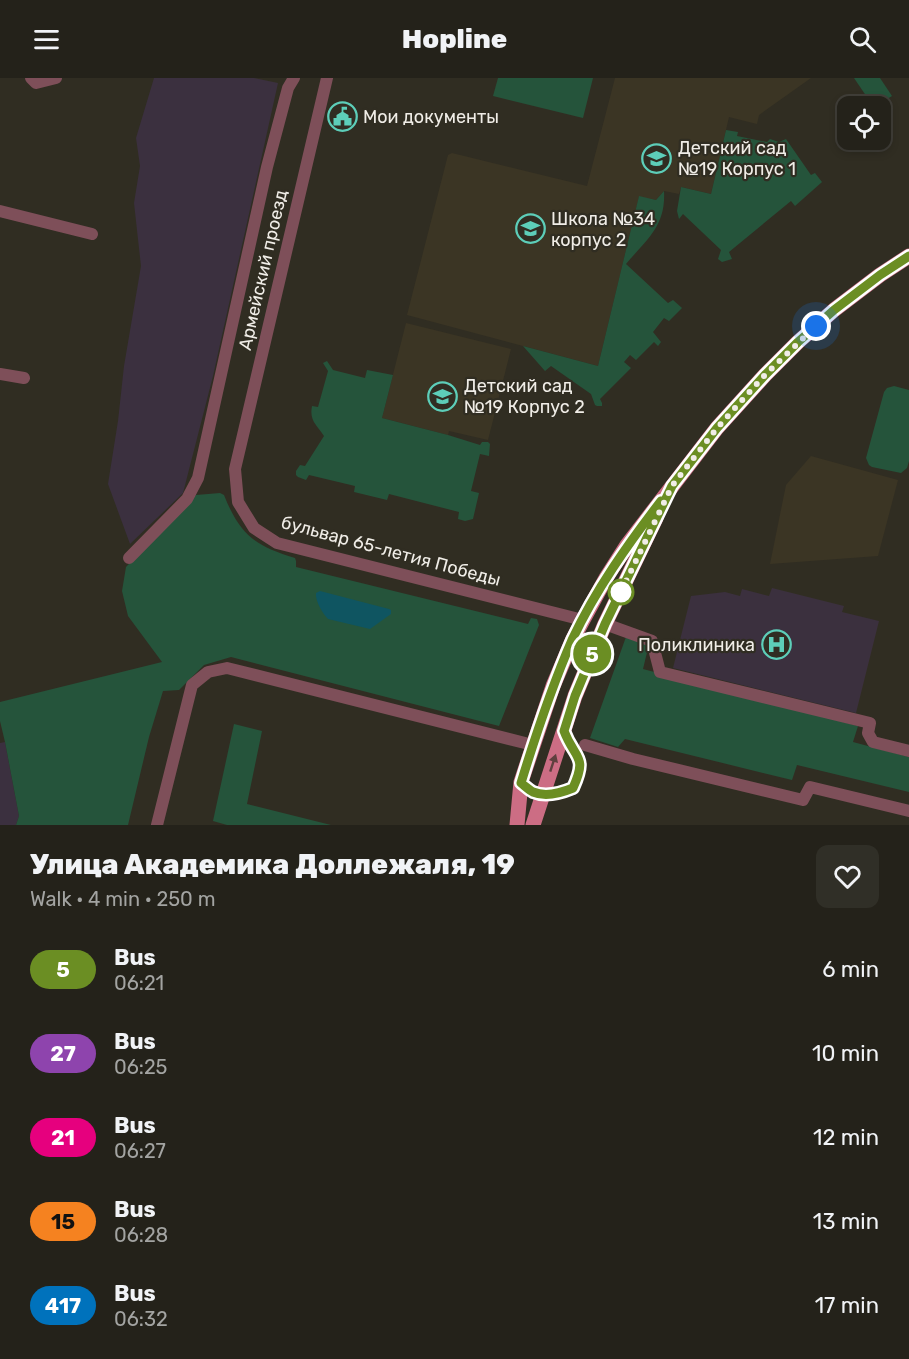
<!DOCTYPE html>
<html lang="en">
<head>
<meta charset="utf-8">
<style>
  :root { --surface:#24221a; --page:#302f27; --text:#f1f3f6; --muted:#a3a4a2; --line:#413f39 }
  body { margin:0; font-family:Rubik,sans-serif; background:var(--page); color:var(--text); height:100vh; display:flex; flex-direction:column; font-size:22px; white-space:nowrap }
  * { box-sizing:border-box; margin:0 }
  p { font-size:20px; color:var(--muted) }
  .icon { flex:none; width:33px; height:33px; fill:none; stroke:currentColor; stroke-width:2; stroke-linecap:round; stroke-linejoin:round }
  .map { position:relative; height:747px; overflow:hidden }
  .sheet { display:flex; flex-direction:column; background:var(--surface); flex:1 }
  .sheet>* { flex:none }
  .badge { padding:0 12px; border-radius:20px; font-size:21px; line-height:39px }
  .buttons { position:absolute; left:837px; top:18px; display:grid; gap:12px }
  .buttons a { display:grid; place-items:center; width:54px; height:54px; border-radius:12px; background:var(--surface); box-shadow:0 3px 9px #0003,0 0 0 2px var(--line); font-size:30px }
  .you { position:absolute; width:30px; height:30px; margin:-15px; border:4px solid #fff; border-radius:50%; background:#1a73e8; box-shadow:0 0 0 9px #1a73e833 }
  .map>.badge { position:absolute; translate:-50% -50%; box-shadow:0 0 0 3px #fff }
  .round { display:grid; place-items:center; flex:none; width:63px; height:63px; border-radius:12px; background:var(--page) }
  .summary { display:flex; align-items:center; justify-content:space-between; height:102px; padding:0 30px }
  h1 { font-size:28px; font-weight:800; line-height:45px }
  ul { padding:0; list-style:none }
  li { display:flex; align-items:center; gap:18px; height:84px; padding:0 30px }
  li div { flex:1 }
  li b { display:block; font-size:22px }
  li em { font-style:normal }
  li .badge { min-width:66px; font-weight:700; text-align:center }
  header { display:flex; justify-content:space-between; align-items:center; height:78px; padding:0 30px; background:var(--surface); font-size:27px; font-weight:800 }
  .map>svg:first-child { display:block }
  .built { fill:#3b3524 }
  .industrial { fill:#3b303f }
  .medical { fill:#3b303e }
  .green { fill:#25543b }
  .water { fill:#0f5561 }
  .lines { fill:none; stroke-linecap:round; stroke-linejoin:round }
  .minor { stroke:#7e4f59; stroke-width:12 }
  .major { stroke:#cc6d84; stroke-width:15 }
  .oneway { fill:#5f403f }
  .line-casing { stroke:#fff; stroke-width:14 }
  .line { stroke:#6b8e23; stroke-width:9 }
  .walk { stroke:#f0ede7; stroke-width:6; stroke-dasharray:0 10.8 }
  .stop-dot { fill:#fff; stroke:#6b8e23; stroke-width:3 }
  .labels { text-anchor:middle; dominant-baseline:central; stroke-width:4.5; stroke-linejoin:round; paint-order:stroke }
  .poi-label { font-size:18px; fill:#f0ede7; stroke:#302d22; text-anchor:start }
  .street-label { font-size:18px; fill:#f0ede7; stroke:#302d22 }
</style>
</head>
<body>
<header><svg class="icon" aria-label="menu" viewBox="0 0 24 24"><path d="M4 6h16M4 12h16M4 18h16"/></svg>Hopline<svg class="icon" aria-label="search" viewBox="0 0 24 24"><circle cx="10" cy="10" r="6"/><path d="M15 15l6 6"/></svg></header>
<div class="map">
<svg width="909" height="747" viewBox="0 0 909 747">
  <rect width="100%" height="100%" fill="#302d22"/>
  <!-- built -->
  <g class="built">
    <path d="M 615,0 L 811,0 L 759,37 L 757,46 L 729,39 L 711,116 L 681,109 L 679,116 L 664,113 L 656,122 L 639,119 L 598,288 L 407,237 L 448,77 L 452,75 L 587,108 Z"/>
    <path d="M 406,245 L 511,271 L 488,362 L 449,353 L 448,357 L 382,340 Z"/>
    <path d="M 811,378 L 898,402 L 878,478 L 770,486 L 786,407 Z"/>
  </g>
  <!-- industrial -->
  <g class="industrial">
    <path d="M 154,0 L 254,0 L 278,5 L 213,298 L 183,415 L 130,466 L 108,406 L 118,343 L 124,288 L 141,188 L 134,125 L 140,88 L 136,60 Z"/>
    <path d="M 5,664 L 19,738 L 16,747 L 0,747 L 0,665 Z"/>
  </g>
  <!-- medical -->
  <path class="medical" d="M 772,510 L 844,528 L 842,534 L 879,543 L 856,635 L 673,590 L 691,518 L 725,514 L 740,518 L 742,511 L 769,518 Z"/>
  <!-- green -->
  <g class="green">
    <path d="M 498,0 L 593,0 L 583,40 L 493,18 Z"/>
    <path d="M 854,0 L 880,0 L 892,18 L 876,28 L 873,28 Z"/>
    <path d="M 726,52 L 738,54 L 737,58 L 767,64 L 770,61 L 779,64 L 786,61 L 811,97 L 815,95 L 822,104 L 795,128 L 791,123 L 729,174 L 732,181 L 722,184 L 718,181 L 721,172 L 683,136 L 679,141 L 677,133 L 681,109 L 711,116 Z"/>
    <path d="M 664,113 C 666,148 647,161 626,186 L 668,225 L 673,222 L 682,230 L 669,243 L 664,240 L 653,254 L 661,264 L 658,268 L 654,264 L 636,282 L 630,277 L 624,284 L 631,290 L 600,321 L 602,325 L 602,328 L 597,328 L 595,327 L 591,316 L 551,288 L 545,293 L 523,268 L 598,288 L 639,118 L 656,122 Z"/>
    <path d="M 327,283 L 333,292 L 365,300 L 367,292 L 393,297 L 382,340 L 448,357 L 480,367 L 482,364 L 488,364 L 490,366 L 489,378 L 480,376 L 471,413 L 479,415 L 473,441 L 465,443 L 458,441 L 459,434 L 389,416 L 387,422 L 354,414 L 355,408 L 309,397 L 306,402 L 298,399 L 296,397 L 296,393 L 300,387 L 305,388 L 324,358 C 317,347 309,343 312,328 L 318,329 L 328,293 L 323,285 Z"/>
    <path d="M 894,308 L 909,312 L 909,383 L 907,390 L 901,395 L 872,389 L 869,387 L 866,380 L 884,314 L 887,310 Z"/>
    <path d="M 220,415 L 224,417 C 240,457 255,468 295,480 L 296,483 L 296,489 L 528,546 L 531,540 L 537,541 L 539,547 L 499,648 L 231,579 L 204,587 L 179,612 L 163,613 L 149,659 L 128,747 L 16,747 L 19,738 L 5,664 L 0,643 L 0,624 L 162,584 L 128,538 L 122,513 L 126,489 L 196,417 Z"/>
    <path d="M 627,556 L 650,562 L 643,591 L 858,648 L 853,664 L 909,679 L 909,714 L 797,687 L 792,702 L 625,661 L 618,669 L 590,660 Z"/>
    <path d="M 234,646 L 262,653 L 247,726 L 331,747 L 227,747 L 213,743 Z"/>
  </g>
  <!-- water -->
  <path class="water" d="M 320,513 L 389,531 L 391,532 L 391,536 L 370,551 L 328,541 C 323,536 315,523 316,515 Z"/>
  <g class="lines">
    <!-- minor -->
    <g class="minor">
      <path d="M 31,0 L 36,5 L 56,0"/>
      <path d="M 327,0 L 235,391 L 238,424 L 254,450 L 277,465 L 583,542"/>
      <path d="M 0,133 L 92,156"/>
      <path d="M 0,296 L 24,300"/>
      <path d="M 129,480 L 187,421 L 198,400 L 267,89 L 288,10 L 294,0"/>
      <path d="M 605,546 L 652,563 L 660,594 L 870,645 L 868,655 L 873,664 L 909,673"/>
      <path d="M 585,667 L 633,681 L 803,722 L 810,709 L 909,733"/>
      <path d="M 157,747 L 192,607 L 208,594 L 227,590 L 533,667"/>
    </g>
    <!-- major -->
    <g class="major">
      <path d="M 517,747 L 521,704 L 553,608 L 573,561 L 583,542 L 606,500 L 627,467 L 717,350 L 765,297 L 798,264 L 834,232 L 880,197 L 909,178"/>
      <path d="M 533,747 L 575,618 L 605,546 L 656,440"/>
    </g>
  </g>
  <!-- one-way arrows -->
  <defs><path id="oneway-solid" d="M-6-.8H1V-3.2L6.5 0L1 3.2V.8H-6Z" transform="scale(1.5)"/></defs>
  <use class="oneway" href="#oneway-solid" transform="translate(553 685) rotate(-72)"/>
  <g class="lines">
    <defs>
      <path id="line" d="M 661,423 C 628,466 596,511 572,562 C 552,608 536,656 521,705 C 525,708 529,712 533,714 C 545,719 561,715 573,710 C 588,677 575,682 564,653 L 575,618 L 605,546 L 672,408 L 717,350 L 765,297 L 798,264 L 834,232 L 880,197 L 909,178"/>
    </defs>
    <!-- line casing -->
    <use href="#line" class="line-casing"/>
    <!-- line -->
    <use href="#line" class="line"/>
    <!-- walk -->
    <path class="walk" d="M 621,514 L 619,518 L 672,408 L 717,350 L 765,297 L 816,248"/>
  </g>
  <!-- icons -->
  <defs>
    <symbol id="civic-ring" viewBox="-11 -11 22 22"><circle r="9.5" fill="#302d22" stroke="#5dceb9" stroke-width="1.5"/><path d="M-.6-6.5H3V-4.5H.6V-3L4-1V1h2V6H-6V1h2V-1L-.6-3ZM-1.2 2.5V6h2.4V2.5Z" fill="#5dceb9"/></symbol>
    <symbol id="school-ring" viewBox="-11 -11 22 22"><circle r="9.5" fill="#302d22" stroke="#5dceb9" stroke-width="1.5"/><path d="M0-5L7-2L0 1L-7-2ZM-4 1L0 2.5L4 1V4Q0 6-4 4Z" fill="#5dceb9"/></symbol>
    <symbol id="hospital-ring" viewBox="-11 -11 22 22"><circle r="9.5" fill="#302d22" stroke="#5dceb9" stroke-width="1.5"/><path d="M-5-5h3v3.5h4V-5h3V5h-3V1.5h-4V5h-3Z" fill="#5dceb9"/></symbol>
  </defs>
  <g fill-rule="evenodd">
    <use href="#civic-ring" x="326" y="22" width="33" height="33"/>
    <use href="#school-ring" x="640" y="64" width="33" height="33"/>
    <use href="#school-ring" x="514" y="134" width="33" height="33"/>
    <use href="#school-ring" x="426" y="302" width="33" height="33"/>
    <use href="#hospital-ring" x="760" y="550" width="33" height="33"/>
  </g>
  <!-- markers -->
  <circle class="stop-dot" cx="621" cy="514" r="12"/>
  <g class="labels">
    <!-- poi labels -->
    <g class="poi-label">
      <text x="363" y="39">Мои документы</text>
      <text x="678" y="70">Детский сад<tspan x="678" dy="21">№19 Корпус 1</tspan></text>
      <text x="551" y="141">Школа №34<tspan x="551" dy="21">корпус 2</tspan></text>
      <text x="464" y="308">Детский сад<tspan x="464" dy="21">№19 Корпус 2</tspan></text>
      <text x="755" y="567" text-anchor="end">Поликлиника</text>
    </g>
    <!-- street labels -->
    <g class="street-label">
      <text transform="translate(263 192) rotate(-77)">Армейский проезд</text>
      <text transform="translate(391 473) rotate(15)">бульвар 65-летия Победы</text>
    </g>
  </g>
</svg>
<div class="buttons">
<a><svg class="icon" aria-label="locate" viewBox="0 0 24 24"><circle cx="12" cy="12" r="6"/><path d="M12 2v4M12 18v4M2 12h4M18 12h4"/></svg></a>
</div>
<div class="you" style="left:816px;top:248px"></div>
<b class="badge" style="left:592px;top:576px;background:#6b8e23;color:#fff">5</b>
</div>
<section class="sheet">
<div class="summary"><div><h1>Улица Академика Доллежаля, 19</h1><p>Walk · 4 min · 250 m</p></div><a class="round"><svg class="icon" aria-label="heart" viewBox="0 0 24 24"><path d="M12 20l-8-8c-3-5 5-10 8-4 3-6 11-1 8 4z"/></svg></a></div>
<ul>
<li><span class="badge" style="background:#6b8e23;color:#fff">5</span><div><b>Bus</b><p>06:21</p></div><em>6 min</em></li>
<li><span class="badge" style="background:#8e44ad;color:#fff">27</span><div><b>Bus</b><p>06:25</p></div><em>10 min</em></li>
<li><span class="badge" style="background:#e6007e;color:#fff">21</span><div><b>Bus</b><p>06:27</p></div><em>12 min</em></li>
<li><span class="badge" style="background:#f58220;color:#111">15</span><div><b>Bus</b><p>06:28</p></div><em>13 min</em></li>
<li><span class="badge" style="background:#0072bc;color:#fff">417</span><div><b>Bus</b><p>06:32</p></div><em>17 min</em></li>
</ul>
</section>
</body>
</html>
